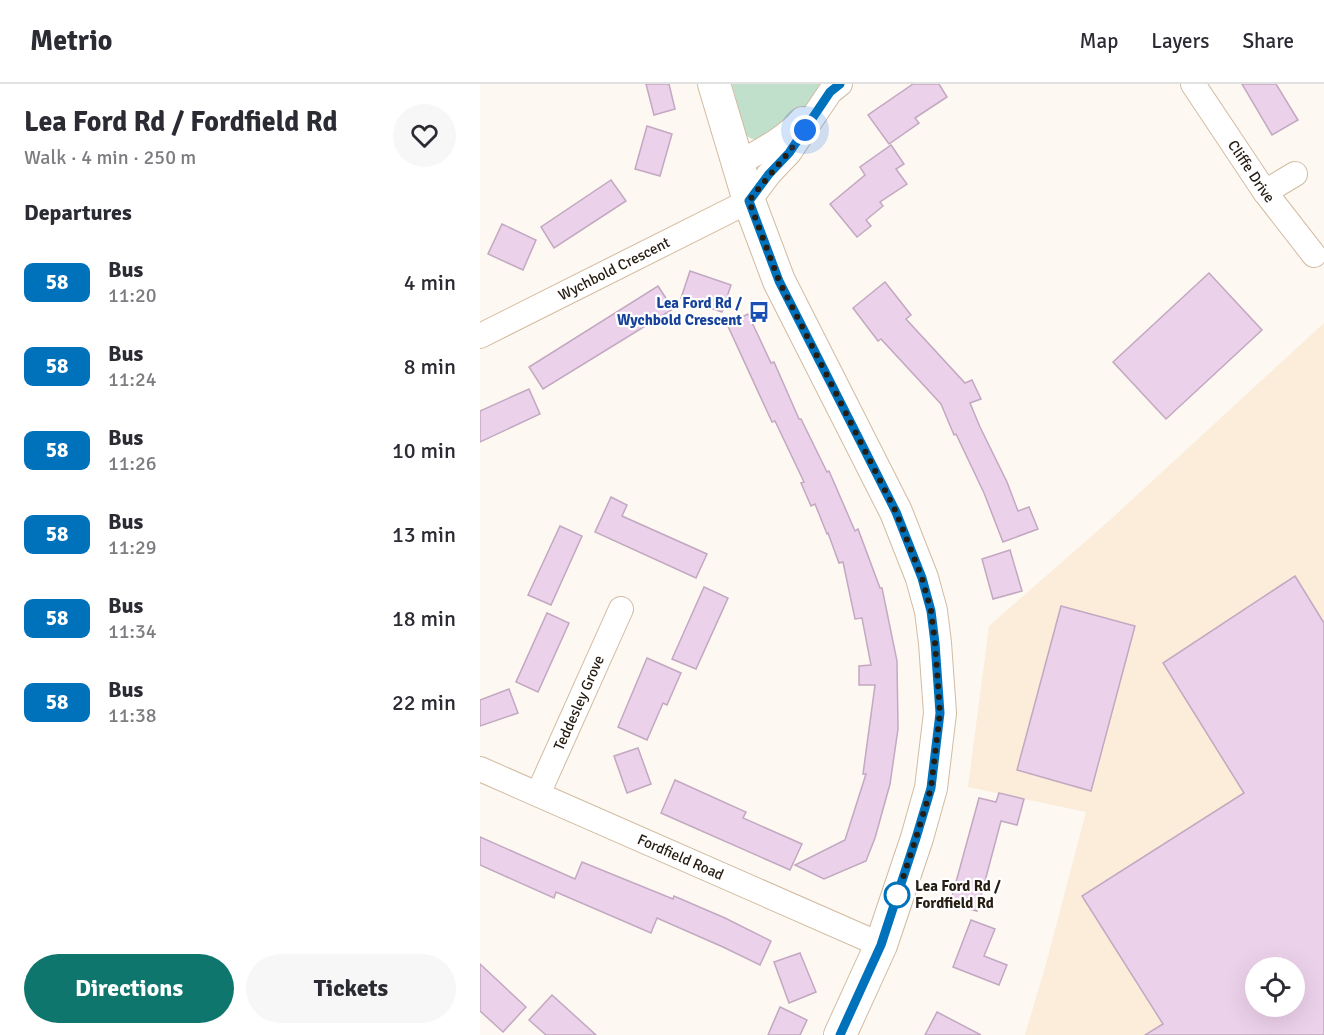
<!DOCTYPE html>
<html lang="en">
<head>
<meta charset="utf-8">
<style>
  :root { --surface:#fff; --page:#f7f7f7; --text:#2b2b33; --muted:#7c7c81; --line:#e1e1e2; --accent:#0f766e }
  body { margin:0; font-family:Signika,sans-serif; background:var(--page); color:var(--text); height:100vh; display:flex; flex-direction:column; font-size:22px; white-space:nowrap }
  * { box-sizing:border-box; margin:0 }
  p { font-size:20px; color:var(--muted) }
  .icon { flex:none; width:33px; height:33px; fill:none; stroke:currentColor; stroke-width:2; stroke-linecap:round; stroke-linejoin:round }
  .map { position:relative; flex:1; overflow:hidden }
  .details { display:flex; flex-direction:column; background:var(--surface); width:480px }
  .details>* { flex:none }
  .badge { padding:0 12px; border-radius:9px; font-size:21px; line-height:39px }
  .buttons { position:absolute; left:765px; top:873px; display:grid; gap:12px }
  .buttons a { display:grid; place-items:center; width:60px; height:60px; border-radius:50%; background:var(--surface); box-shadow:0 6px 24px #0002; font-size:30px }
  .you { position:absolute; width:30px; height:30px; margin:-15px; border:4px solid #fff; border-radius:50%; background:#1a73e8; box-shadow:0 0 0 9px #1a73e833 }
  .map>.badge { position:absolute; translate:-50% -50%; box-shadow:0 0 0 3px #fff }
  h2 { padding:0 24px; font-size:22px; line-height:54px }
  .round { display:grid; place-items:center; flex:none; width:63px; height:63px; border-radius:32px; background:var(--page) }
  .head { display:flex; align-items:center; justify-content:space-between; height:102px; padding:0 24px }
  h1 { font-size:28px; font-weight:800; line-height:45px }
  .action { display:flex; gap:12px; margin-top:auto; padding:12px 24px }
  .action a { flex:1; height:69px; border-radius:36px; background:var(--accent); color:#fff; font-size:24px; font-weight:800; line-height:69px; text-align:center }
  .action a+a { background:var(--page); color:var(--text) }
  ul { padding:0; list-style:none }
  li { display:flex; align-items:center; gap:18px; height:84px; padding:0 24px }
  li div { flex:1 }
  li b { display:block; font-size:22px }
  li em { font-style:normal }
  li .badge { min-width:66px; font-weight:700; text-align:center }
  header { display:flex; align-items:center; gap:36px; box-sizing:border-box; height:84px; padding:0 30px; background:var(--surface); border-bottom:2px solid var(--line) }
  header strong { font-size:28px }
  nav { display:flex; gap:33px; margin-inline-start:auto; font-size:21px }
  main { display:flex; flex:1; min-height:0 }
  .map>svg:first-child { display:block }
  .industrial { fill:#fbedd9; fill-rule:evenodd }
  .green { fill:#c0e0cb }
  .building { fill:#ecd1ea; stroke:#c2a8c0; stroke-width:1.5; fill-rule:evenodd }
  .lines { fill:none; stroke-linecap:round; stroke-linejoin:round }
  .minor-casing { stroke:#d2bba0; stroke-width:26 }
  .tertiary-casing { stroke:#d2bba0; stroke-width:34 }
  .minor { stroke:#fff; stroke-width:24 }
  .tertiary { stroke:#fff; stroke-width:32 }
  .line-casing { stroke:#fff; stroke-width:14 }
  .line { stroke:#0072bc; stroke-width:9 }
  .walk { stroke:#261d13; stroke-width:6; stroke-dasharray:0 10.8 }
  .stop-dot { fill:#fff; stroke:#0072bc; stroke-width:3 }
  .labels { text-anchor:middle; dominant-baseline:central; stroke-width:4.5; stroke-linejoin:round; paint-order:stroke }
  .street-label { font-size:15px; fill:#261d13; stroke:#fff }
  .transit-label { font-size:15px; font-weight:bold; fill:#164399; stroke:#fff; text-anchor:end }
  .stop-label { font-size:15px; font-weight:bold; fill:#261d13; stroke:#fff; text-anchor:start }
</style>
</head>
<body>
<header>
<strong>Metrio</strong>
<nav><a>Map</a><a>Layers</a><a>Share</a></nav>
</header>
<main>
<section class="details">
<div class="head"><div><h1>Lea Ford Rd / Fordfield Rd</h1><p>Walk · 4 min · 250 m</p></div><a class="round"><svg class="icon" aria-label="heart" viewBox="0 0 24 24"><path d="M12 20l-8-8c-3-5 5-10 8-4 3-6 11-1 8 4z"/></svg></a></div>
<h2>Departures</h2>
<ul>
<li><span class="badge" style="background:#0072bc;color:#fff">58</span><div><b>Bus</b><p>11:20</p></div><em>4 min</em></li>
<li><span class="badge" style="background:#0072bc;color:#fff">58</span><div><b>Bus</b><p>11:24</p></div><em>8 min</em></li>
<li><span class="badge" style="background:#0072bc;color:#fff">58</span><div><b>Bus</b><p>11:26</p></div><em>10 min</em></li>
<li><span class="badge" style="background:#0072bc;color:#fff">58</span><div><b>Bus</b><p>11:29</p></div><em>13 min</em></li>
<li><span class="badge" style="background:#0072bc;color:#fff">58</span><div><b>Bus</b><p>11:34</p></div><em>18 min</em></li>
<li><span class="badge" style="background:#0072bc;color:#fff">58</span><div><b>Bus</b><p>11:38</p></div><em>22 min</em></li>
</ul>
<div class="action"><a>Directions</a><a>Tickets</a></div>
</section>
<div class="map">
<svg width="844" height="951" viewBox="0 0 844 951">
  <rect width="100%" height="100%" fill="#fdf8f2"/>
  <!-- industrial -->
  <path class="industrial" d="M 844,239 L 844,951 L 545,951 L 566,880 L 606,728 L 488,703 L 509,542 L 630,436 ZM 776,884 L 814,884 L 814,922 L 776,922 Z"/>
  <!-- green -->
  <path class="green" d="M 252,0 L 349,0 L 314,35 L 283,55 L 275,56 L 268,53 L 265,49 Z"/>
  <!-- building -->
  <g class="building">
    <path d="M 166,0 L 189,0 L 195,25 L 174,31 Z"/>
    <path d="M 433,0 L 459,0 L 467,13 L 435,34 L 439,39 L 409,60 L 388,31 Z"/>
    <path d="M 762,0 L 796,0 L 818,36 L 792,51 Z"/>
    <path d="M 167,42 L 192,50 L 180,92 L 155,85 Z"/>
    <path d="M 411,61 L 424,80 L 416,85 L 427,100 L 400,118 L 403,122 L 386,136 L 391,142 L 377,153 L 350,120 L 385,91 L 380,83 Z"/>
    <path d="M 131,96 L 146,117 L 74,164 L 61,143 Z"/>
    <path d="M 22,140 L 56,156 L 43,186 L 8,170 Z"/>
    <path d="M 210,187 L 251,201 L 242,228 L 201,214 Z"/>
    <path d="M 729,189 L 782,246 L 686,335 L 633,278 Z"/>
    <path d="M 405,198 L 431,231 L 426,235 L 485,299 L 492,296 L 501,315 L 490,319 L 500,343 L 527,398 L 538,427 L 549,423 L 558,445 L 523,458 L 504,409 L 476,350 L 474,351 L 461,320 L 401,255 L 398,257 L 373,224 Z"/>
    <path d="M 178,202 L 193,225 L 63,305 L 49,283 Z"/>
    <path d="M 268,230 L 291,279 L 294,278 L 319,335 L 321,335 L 347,388 L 349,387 L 375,447 L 378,445 L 400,504 L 402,504 L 417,577 L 418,645 L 410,700 L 395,754 L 386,777 L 344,795 L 315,781 L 365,756 L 386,690 L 383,690 L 395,601 L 379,601 L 379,582 L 391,581 L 382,534 L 375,535 L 363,478 L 359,479 L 348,449 L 347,450 L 335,420 L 331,422 L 321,399 L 324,398 L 295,337 L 292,338 L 247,240 Z"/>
    <path d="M 49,305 L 60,330 L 0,358 L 0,327 Z"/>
    <path d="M 131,413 L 147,421 L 142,432 L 227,470 L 216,494 L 115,448 Z"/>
    <path d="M 80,442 L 102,452 L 71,521 L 48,511 Z"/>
    <path d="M 530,466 L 542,507 L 513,515 L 502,475 Z"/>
    <path d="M 815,492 L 844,539 L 844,951 L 665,951 L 683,940 L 602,812 L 764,709 L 683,579 ZM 776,884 L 814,884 L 814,922 L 776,922 Z"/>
    <path d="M 224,503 L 248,514 L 216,585 L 192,575 Z"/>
    <path d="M 581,522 L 655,542 L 611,707 L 537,686 Z"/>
    <path d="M 67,529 L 89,539 L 58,608 L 36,598 Z"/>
    <path d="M 167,574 L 201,589 L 187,621 L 183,619 L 167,656 L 138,643 Z"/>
    <path d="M 29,605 L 38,629 L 0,642 L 0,616 Z"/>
    <path d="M 158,664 L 171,700 L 147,709 L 134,672 Z"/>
    <path d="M 195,696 L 266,728 L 263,734 L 322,760 L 310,786 L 181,729 Z"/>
    <path d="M 519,709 L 544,715 L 537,741 L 521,737 L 497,827 L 470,820 L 499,714 L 516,718 Z"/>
    <path d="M 0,753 L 95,795 L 102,778 L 193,815 L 194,812 L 245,834 L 291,857 L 280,881 L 243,863 L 177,834 L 171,849 L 76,808 L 74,814 L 0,781 Z"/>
    <path d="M 491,836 L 515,845 L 504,872 L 527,881 L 519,901 L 473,883 Z"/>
    <path d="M 320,869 L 336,908 L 309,919 L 294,878 Z"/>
    <path d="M 0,880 L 46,923 L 23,948 L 0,927 Z"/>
    <path d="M 72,911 L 116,951 L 66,951 L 49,936 Z"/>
    <path d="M 300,923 L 327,936 L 320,951 L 288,951 Z"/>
    <path d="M 457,928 L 501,951 L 445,951 Z"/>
  </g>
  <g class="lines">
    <defs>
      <g id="minor">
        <path id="s1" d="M 713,0 L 785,108 L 834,171"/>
        <path d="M 257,80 C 280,67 305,55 322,35"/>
        <path d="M 785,108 L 815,90"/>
        <path id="s2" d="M 0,252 L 269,117 L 289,90 L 309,69 L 350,8 L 360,0"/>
        <path id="s3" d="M 0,685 L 401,861"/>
        <path id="s4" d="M 58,710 L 141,525"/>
      </g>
      <path id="tertiary" d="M 234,0 L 269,117 L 299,197 L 416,428 L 442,494 L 451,527 L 455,559 L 460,629 L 451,704 L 437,754 L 401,861 L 360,951"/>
    </defs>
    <!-- minor casing -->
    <use href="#minor" class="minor-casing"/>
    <!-- tertiary casing -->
    <use href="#tertiary" class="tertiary-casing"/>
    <!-- minor -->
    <use href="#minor" class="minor"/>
    <!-- tertiary -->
    <use href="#tertiary" class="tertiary"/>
  </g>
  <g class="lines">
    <defs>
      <path id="line" d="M 360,0 L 350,8 L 309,69 L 289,90 L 269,117 L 299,197 L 416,428 L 442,494 L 451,527 L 455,559 L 460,629 L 451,704 L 436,754 L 401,861 L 360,951"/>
    </defs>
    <!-- line casing -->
    <use href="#line" class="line-casing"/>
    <!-- line -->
    <use href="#line" class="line"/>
    <!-- walk -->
    <path class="walk" d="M 325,46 C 308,71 287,93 269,117 L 299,197 L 416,428 L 442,494 L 451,527 L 455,559 L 460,629 L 451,704 L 436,754 L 415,818 L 417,811"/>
  </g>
  <!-- icons -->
  <defs>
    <symbol id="bus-bare" viewBox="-9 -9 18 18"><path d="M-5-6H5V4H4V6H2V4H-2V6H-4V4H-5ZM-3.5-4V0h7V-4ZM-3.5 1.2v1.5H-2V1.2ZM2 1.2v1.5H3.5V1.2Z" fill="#1a4fb4" stroke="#fff" stroke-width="2.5" paint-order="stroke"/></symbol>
  </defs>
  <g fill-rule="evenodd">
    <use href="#bus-bare" x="264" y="213" width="30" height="30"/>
  </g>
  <!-- markers -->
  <circle class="stop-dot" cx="417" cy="811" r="12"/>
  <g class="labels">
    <!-- street labels -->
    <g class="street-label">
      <text stroke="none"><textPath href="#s1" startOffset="105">Cliffe Drive</textPath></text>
      <text stroke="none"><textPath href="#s2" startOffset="150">Wychbold Crescent</textPath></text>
      <text stroke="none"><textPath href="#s4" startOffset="100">Teddesley Grove</textPath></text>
      <text stroke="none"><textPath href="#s3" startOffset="219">Fordfield Road</textPath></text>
    </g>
    <!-- transit labels -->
    <g class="transit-label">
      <text x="262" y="219">Lea Ford Rd /<tspan x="262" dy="17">Wychbold Crescent</tspan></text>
    </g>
    <!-- stop labels -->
    <g class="stop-label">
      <text x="435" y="802">Lea Ford Rd /<tspan x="435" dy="17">Fordfield Rd</tspan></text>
    </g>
  </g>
</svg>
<div class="buttons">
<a><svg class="icon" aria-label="locate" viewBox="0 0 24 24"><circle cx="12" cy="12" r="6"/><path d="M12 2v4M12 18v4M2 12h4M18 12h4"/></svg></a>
</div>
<div class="you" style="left:325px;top:46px"></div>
</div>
</main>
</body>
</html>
